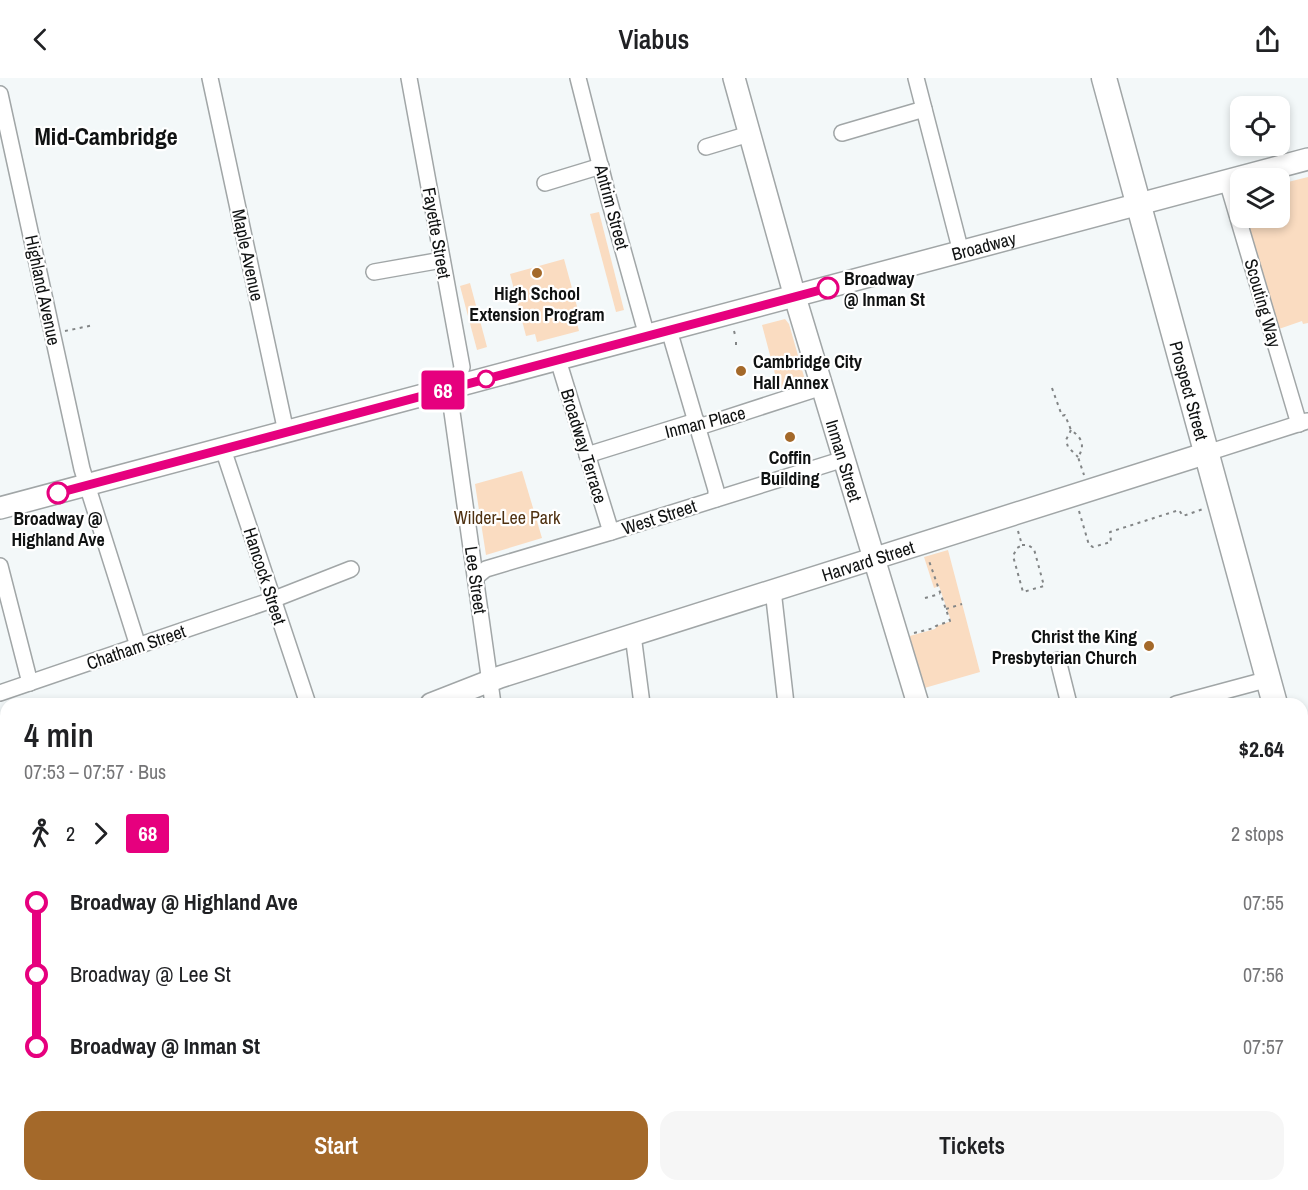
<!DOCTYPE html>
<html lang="en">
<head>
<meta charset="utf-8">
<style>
  :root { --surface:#fff; --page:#f6f6f6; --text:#202124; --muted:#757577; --accent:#a4692a }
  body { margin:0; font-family:"Archivo Narrow",sans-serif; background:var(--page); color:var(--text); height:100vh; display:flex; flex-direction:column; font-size:22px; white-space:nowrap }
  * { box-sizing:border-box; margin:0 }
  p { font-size:20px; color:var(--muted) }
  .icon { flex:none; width:33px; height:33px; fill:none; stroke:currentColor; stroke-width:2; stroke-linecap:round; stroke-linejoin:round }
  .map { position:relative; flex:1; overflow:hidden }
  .drawer { position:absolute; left:0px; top:620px; width:1308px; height:494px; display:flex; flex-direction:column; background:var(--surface); border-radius:18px 18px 0 0; box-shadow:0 3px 9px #0003 }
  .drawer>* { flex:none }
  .badge { padding:0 12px; border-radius:4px; font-size:21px; line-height:39px }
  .tools { position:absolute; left:1230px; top:18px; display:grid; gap:12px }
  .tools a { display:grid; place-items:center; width:60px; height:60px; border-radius:12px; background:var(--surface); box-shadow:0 3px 9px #0003; font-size:30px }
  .map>.badge { position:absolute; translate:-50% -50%; box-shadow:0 0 0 3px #fff }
  .legs { display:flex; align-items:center; gap:9px; height:66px; padding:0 24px; font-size:20px }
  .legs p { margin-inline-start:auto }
  .head { display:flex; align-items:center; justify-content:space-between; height:102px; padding:0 24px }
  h1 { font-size:33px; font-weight:600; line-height:45px }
  .action { display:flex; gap:12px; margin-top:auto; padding:12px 24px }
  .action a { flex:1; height:69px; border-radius:18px; background:var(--accent); color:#fff; font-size:24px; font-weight:600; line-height:69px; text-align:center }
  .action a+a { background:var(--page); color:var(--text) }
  ul { padding:0 24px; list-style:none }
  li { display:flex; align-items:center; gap:21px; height:72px; font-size:22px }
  li i { display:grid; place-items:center; width:9px; height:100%; margin:0 8px; background:currentColor }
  li i::after { content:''; width:15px; height:15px; margin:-8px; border:4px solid; border-radius:50%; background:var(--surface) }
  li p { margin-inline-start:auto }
  li:first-child i { background:linear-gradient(#0000 50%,currentColor 0) }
  li:last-child i { background:linear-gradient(currentColor 50%,#0000 0) }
  header { display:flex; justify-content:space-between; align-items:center; height:78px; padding:0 24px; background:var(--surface); font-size:27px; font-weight:600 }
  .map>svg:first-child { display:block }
  .green { fill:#fadcc1 }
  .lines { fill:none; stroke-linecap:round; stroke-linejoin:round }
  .street-casing { stroke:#a1a6a7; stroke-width:18 }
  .secondary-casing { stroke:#a1a6a7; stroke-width:24 }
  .primary-casing { stroke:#a1a6a7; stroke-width:27 }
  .path { stroke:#828586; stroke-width:2; stroke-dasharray:3 4.5; stroke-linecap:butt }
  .street { stroke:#fff; stroke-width:15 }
  .secondary { stroke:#fff; stroke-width:21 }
  .primary { stroke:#fff; stroke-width:24 }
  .line-1-casing { stroke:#fff; stroke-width:14 }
  .line-1 { stroke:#e6007e; stroke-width:9 }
  .poi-dot { fill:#a4692a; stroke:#fff; stroke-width:2 }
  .stop-1-dot { fill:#fff; stroke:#e6007e; stroke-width:3 }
  .labels { text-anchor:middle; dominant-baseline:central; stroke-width:4.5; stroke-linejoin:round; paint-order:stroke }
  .street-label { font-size:18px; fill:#101212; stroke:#fff }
  .stop-label { font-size:18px; font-weight:bold; fill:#101212; stroke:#fff; text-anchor:start }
  .poi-label { font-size:18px; font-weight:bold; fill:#101212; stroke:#fff }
  .park-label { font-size:18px; fill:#4f3111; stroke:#fff }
  .district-label { font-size:24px; font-weight:bold; fill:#101212; stroke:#fff }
</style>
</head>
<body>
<header><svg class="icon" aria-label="back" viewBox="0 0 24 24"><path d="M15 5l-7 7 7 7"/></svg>Viabus<svg class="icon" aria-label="share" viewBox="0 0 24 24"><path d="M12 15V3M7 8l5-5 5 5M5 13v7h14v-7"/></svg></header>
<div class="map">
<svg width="1308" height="1112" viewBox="0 0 1308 1112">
  <rect width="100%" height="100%" fill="#f3f8f9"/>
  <!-- green -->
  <g class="green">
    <path d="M 1308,99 L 1308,245 L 1303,246 L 1302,243 L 1276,252 L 1244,140 L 1280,140 L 1280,106 Z"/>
    <path d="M 599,134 L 624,232 L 616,234 L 590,136 Z"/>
    <path d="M 564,181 L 581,243 L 577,245 L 579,253 L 537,264 L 535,256 L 526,258 L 510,196 Z"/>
    <path d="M 470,205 L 487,269 L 477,272 L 460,208 Z"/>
    <path d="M 785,241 L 789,246 L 805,302 L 803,305 L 779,311 L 762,247 Z"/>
    <path d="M 522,393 L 542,460 L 486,477 L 475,406 Z"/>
    <path d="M 948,472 L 980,594 L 921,611 L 906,559 L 935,551 L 937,548 L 951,543 L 939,508 L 934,510 L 924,479 Z"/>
  </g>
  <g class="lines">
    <defs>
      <g id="street">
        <path d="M 210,0 L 286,354"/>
        <path d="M 409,0 L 462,289 L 451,327 L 493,626"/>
        <path d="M 578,0 L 609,122 L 647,258"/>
        <path d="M 916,0 L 961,174"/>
        <path d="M 0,16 L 82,391 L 138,568"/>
        <path d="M 842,55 L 924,31"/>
        <path d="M 706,69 L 749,56"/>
        <path d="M 1227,103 L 1299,346"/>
        <path d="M 545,105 L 601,88"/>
        <path d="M 374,194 L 442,182"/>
        <path d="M 669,252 L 716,412 L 716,421"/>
        <path d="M 558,282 L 611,454"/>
        <path d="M 223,371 L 308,626"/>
        <path d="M 1207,375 L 1307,343"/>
        <path d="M 587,377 L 696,343 L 701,347 L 705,347 L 822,309"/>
        <path d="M 0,488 L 30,605"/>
        <path d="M 476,499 L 486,491 L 611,454 L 844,381"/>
        <path d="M 773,512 L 786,626"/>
        <path d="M 633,557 L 642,626"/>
        <path d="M 1058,582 L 1069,626"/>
        <path d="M 0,615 L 272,522 L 351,491"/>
        <path d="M 1176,626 L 1269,601"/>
        <path d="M 1302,854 L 1308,853"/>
        <path d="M 0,1027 L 6,1025"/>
        <path d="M 343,1107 L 343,1112"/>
        <path d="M 417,1107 L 418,1112"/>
        <path d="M 556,1107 L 557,1112"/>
        <path d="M 781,1107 L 781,1112"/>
      </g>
      <g id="secondary">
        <path id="s1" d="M 734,0 L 795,219 L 918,626"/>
        <path id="s2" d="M 0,430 L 1308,81"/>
        <path id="s3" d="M 431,626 L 500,599 L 1207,375"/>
        <path d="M 0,800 L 6,798"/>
        <path d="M 1052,1107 L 1052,1112"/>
      </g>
      <g id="primary">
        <path id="s4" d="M 1104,0 L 1275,626"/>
        <path d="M 1302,723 L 1308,745"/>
        <path d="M 1302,1075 L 1308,1074"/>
        <path d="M 652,1112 L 749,1107"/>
      </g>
    </defs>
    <!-- street casing -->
    <use href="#street" class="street-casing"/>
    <!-- secondary casing -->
    <use href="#secondary" class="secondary-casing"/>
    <!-- primary casing -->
    <use href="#primary" class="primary-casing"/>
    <!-- path -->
    <g class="path">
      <path d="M 65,253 L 94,247"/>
      <path d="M 734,253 L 736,260"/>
      <path d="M 736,267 L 736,264"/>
      <path d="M 1052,310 L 1062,338 L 1065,337 L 1071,352 C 1081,359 1086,367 1078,379 L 1084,397"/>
      <path d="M 1071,352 L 1066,362 L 1068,369 L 1078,379"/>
      <path d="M 1079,433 L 1089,467 L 1093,469 L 1111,464 L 1110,454 L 1179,432 L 1183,438 L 1203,431"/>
      <path d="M 1018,453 L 1022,467"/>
      <path d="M 1022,467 L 1028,467 L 1034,471 L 1044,508 L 1023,514 L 1013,478 L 1017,470 Z"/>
      <path d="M 925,520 L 940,516"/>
      <path d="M 946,531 L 962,526"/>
      <path d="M 914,555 L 934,550 L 936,548 L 950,543 L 928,480"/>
      <path d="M 1302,1097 L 1308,1097"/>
    </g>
    <!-- street -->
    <use href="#street" class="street"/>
    <!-- secondary -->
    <use href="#secondary" class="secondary"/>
    <!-- primary -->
    <use href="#primary" class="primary"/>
  </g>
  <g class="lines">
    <defs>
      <path id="line-1" d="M 58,415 L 828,210"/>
    </defs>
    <!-- line-1 casing -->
    <use href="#line-1" class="line-1-casing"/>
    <!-- line-1 -->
    <use href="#line-1" class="line-1"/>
  </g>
  <!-- markers -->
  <g class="poi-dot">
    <circle cx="537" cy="195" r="6"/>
    <circle cx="741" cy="293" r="6"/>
    <circle cx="790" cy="359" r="6"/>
    <circle cx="1149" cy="568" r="6"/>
  </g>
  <g class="stop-1-dot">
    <circle cx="828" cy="210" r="10"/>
    <circle cx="486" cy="301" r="8"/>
    <circle cx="58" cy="415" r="10"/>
  </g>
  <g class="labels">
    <!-- street labels -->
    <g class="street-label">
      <text transform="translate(612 129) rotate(75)">Antrim Street</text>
      <text transform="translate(437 155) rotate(80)">Fayette Street</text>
      <text stroke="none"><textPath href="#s2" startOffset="1018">Broadway</textPath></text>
      <text transform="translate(248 177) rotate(78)">Maple Avenue</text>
      <text transform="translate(43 212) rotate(78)">Highland Avenue</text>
      <text transform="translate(1263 225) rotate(74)">Scouting Way</text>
      <text stroke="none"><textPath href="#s4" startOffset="324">Prospect Street</textPath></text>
      <text transform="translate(705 344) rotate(-14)">Inman Place</text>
      <text transform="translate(584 368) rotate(73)">Broadway Terrace</text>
      <text stroke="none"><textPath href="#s1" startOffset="398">Inman Street</textPath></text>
      <text transform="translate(659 439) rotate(-18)">West Street</text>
      <text stroke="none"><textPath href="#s3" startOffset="460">Harvard Street</textPath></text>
      <text transform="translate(265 498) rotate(72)">Hancock Street</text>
      <text transform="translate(476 502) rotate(82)">Lee Street</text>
      <text transform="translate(136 569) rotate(-19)">Chatham Street</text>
    </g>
    <!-- stop labels -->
    <g class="stop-label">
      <text x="844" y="200">Broadway<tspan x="844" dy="21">@ Inman St</tspan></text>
      <text x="58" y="440" text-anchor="middle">Broadway @<tspan x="58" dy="21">Highland Ave</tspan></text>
    </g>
    <!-- poi labels -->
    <g class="poi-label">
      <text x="537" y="215">High School<tspan x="537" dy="21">Extension Program</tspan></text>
      <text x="753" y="283" text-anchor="start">Cambridge City<tspan x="753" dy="21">Hall Annex</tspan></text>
      <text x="790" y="379">Coffin<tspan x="790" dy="21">Building</tspan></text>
      <text x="1137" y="558" text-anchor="end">Christ the King<tspan x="1137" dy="21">Presbyterian Church</tspan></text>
    </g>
    <!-- park labels -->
    <g class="park-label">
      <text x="507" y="439">Wilder-Lee Park</text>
    </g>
    <!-- district labels -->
    <g class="district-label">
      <text x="106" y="58">Mid-Cambridge</text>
    </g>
  </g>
</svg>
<div class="tools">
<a><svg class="icon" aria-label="locate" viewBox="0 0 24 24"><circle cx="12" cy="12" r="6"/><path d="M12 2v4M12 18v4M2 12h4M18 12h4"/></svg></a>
<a><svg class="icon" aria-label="layers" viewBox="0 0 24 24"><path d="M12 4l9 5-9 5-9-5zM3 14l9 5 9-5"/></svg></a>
</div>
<b class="badge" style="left:443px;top:312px;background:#e6007e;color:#fff">68</b>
<section class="drawer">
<div class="head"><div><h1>4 min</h1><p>07:53 – 07:57 · Bus</p></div><b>$2.64</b></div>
<div class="legs"><svg class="icon" aria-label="walk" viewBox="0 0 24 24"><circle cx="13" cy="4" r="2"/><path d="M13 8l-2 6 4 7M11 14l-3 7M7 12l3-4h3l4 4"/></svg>2<svg class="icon" aria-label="forward" viewBox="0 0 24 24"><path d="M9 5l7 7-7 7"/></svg><b class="badge" style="background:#e6007e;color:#fff">68</b><p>2 stops</p></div>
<ul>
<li><i style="color:#e6007e"></i><b>Broadway @ Highland Ave</b><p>07:55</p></li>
<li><i style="color:#e6007e"></i><span>Broadway @ Lee St</span><p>07:56</p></li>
<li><i style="color:#e6007e"></i><b>Broadway @ Inman St</b><p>07:57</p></li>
</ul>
<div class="action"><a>Start</a><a>Tickets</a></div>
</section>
</div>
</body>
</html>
